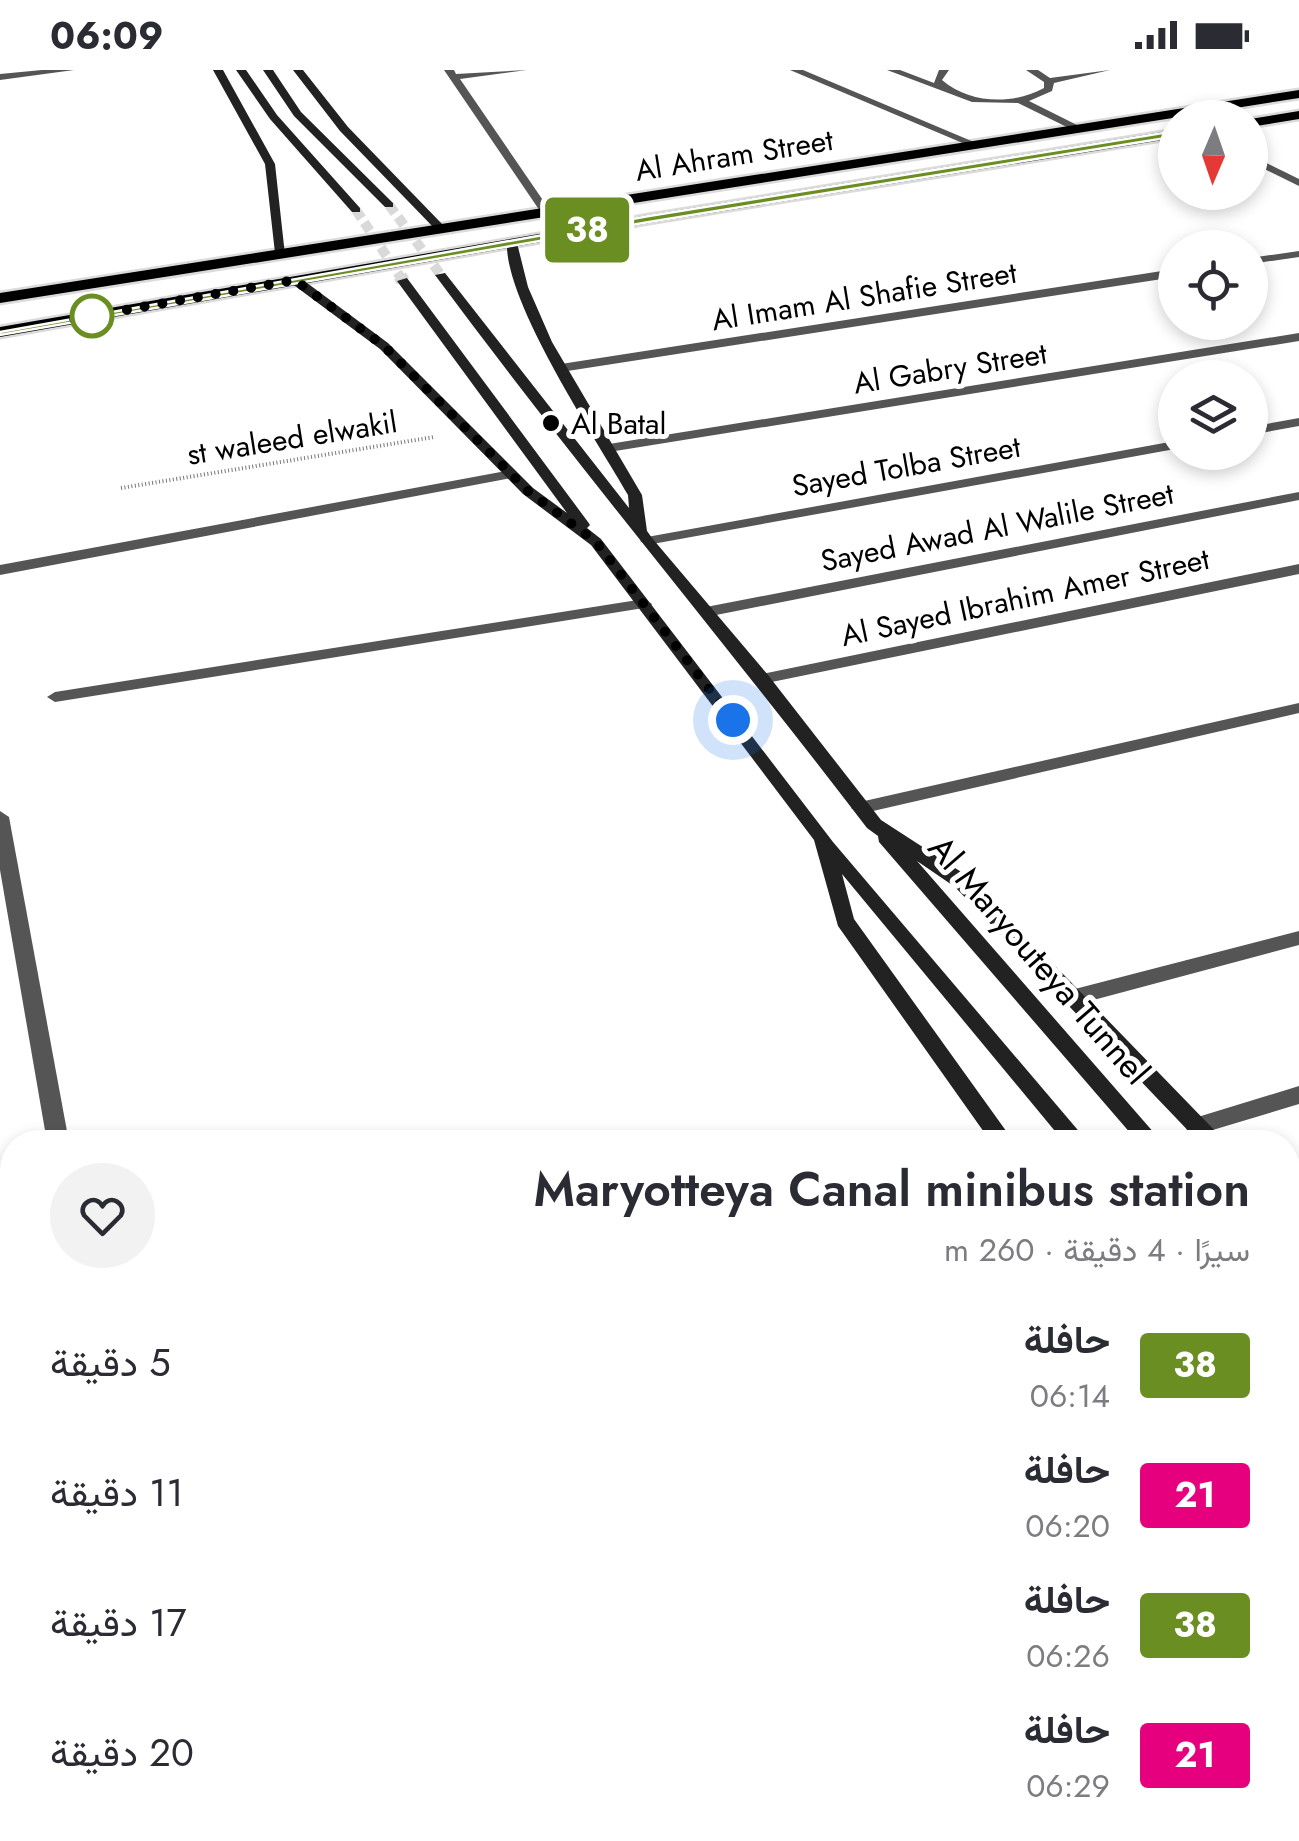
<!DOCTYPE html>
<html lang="ar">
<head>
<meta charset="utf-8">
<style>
  :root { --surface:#fff; --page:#f2f2f3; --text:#2b2b33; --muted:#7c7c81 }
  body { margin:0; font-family:Jost,Vazirmatn,sans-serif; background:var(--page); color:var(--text); direction:rtl; height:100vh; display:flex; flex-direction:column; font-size:38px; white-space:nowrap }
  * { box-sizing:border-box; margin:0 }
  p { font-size:32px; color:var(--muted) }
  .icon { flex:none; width:55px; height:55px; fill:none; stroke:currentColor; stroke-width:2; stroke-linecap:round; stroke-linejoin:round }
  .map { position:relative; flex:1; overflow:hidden; direction:ltr }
  .drawer { position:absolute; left:0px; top:1060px; width:1300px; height:712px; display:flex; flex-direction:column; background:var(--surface); border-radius:40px 40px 0 0; box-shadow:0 5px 15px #0003; direction:rtl }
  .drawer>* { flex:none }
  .badge { padding:0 20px; border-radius:8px; font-size:35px; line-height:65px }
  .needle { width:65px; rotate:182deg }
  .buttons { position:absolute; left:1158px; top:30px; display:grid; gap:20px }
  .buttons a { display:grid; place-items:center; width:110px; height:110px; border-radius:50%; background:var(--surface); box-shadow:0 5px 15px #0003; font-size:50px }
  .you { position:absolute; width:50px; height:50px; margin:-25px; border:8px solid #fff; border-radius:50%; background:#1a73e8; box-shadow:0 0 0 15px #1a73e833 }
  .map>.badge { position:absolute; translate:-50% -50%; box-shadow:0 0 0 5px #fff }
  .round { display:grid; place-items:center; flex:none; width:105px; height:105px; border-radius:52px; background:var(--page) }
  .overview { display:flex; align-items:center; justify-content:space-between; height:170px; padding:0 50px }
  h1 { font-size:48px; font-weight:600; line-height:75px }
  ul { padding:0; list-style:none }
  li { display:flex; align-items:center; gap:30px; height:130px; padding:0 50px }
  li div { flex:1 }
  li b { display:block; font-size:38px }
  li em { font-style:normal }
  li .badge { min-width:110px; font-weight:700; text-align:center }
  .status { display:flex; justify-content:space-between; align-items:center; height:70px; padding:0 50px; background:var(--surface); direction:ltr }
  .status svg { height:28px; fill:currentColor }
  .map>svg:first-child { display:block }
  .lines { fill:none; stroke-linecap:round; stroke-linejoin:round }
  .secondary-tunnel-far1 { stroke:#d9d9d9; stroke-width:10; stroke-dasharray:10 5; stroke-linecap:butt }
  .secondary-tunnel { stroke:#d9d9d9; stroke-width:14; stroke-dasharray:14 6; stroke-linecap:butt }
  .primary-casing { stroke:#dbdbdb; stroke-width:5 }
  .path { stroke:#777; stroke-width:4; stroke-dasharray:1 2.5; stroke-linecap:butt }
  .service { fill:#555; fill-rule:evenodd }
  .minor { fill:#555; fill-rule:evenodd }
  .secondary { fill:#222; fill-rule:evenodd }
  .primary { fill:#000; fill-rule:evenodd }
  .line { fill:#6b8e23; stroke:#fff; stroke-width:2.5 }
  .walk { stroke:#000; stroke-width:10; stroke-dasharray:0 18 }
  .stop-dot { fill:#fff; stroke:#6b8e23; stroke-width:5 }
  .poi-dot { fill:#000; stroke:#fff; stroke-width:4 }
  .labels { text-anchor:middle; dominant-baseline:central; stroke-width:10; stroke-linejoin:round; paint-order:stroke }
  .far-street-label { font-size:30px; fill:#000; stroke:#fff }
  .far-poi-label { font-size:30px; fill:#000; stroke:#fff; text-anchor:start }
  .street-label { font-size:35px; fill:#000; stroke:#fff }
</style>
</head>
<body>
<div class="status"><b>06:09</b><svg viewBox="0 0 49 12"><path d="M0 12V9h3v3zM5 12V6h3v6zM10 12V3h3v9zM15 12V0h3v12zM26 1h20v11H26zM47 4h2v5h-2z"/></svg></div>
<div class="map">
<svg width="1299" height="1771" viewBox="0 0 1299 1771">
  <rect width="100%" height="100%" fill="#fff"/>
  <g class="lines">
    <!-- secondary-tunnel-far1 -->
    <g class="secondary-tunnel-far1">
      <path d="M 389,135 L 441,205"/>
      <path d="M 356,140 L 401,208"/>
    </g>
    <!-- secondary-tunnel -->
    <path class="secondary-tunnel" d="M 400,206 L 403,211"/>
    <defs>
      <g id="primary">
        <path d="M 1299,20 L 1299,28 L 0,233 L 0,223 Z"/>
        <path d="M 1299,41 L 1299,49 L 1250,57 L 1250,49 Z"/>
        <path d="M 1175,60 L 1175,68 L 649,153 L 0,267 L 0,257 L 649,145 Z"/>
      </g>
    </defs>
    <!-- primary casing -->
    <use href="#primary" class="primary-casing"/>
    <!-- path -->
    <path class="path" d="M 121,418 L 434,367"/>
    <!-- service -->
    <g class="service">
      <path d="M 887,0 L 900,0 L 934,13 L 939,0 L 949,0 L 942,10 C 970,34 1013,35 1044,18 L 1044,12 L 1026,0 L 1038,0 L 1050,8 L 1110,0 L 1054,13 L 1052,21 L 1029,31 L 1081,57 L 1077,62 L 1018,33 L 972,32 Z"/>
      <path d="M 644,529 L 652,534 L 650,537 L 55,632 L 47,627 L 55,622 Z"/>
    </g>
    <!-- minor -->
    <g class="minor">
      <path d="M 42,0 L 74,0 L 0,10 L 0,4 Z"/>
      <path d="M 444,0 L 454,0 L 456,4 L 527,0 L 460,9 L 551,142 L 550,144 L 542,144 Z"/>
      <path d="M 790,0 L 803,0 L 981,75 L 972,77 Z"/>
      <path d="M 1250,85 L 1299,109 L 1299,116 L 1250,92 Z"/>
      <path d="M 1299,181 L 1299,187 L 1250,194 L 1250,188 Z"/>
      <path d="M 1175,199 L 1175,207 L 561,302 L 555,298 L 561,294 Z"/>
      <path d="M 1299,263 L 1299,271 L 609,382 L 602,378 L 609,374 Z"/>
      <path d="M 1299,348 L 1299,356 L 1250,365 L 1250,357 Z"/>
      <path d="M 1175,371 L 1175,379 L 647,475 L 640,471 L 647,467 Z"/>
      <path d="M 511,400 L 516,401 L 516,407 L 0,505 L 0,495 Z"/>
      <path d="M 1299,422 L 1299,430 L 706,547 L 698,542 L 706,537 Z"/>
      <path d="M 1299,494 L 1299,504 L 762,614 L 754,609 L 762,604 Z"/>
      <path d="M 1299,633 L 1299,643 L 860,744 L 851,738 L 860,732 Z"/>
      <path d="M 0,741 L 9,747 L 69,1072 L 47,1072 L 0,800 Z"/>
      <path d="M 1299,861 L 1299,875 L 1071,936 L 1064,933 L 1061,928 L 1064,923 L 1071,920 Z"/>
      <path d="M 1299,1016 L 1299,1034 L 1196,1065 L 1188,1062 L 1185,1056 L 1188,1050 Z"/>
      <path d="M 204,1760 L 234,1760 L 237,1771 L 207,1771 Z"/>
    </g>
    <!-- secondary -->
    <g class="secondary">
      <path d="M 213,0 L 223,0 L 275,94 L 285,185 L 275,183 L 265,94 Z"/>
      <path d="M 236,0 L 246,0 L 277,45 L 360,138 L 360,142 L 352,142 L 270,49 Z"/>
      <path d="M 263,0 L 273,0 L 301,42 L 393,133 L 393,137 L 385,137 L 294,46 Z"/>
      <path d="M 293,0 L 303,0 L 348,57 L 444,156 L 444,160 L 436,160 L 340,61 Z"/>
      <path d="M 507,171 L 517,173 L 528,217 L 552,272 L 642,425 L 647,461 L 652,468 L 768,605 L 881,750 L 969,807 L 1220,1066 L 1223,1072 L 1199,1072 L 955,817 L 917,791 L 1162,1072 L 1138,1072 L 879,772 L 878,766 L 867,758 C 725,572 574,393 435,205 L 445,203 L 629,438 L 628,425 C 596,369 503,230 507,171 Z"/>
      <path d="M 291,207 L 299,207 L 388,273 L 533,418 L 567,443 L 397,211 L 407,208 L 588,452 L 590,455 L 587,458 L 601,469 L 833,772 L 1088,1072 L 1064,1072 L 842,804 L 854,849 L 1014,1072 L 991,1072 L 838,856 L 814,770 L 591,475 L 523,424 L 380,279 L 291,213 Z"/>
      <path d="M 1288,1140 L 1299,1146 L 1299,1172 L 1288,1165 Z"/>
      <path d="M 1288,1219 L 1299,1225 L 1299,1254 L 1288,1247 Z"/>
      <path d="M 1288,1313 L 1299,1319 L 1299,1350 L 1288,1343 Z"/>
      <path d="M 0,1332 L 9,1336 L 12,1343 L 12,1423 L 3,1419 L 0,1413 Z"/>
      <path d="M 1288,1411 L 1299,1417 L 1299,1451 L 1288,1445 Z"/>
      <path d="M 75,1760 L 105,1760 L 107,1771 L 77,1771 Z"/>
    </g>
    <!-- primary -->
    <use href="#primary" class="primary"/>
  </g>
  <!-- line -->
  <path class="line" d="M 1175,61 L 1178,66 L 649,152 L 0,265 L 0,262 L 649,146 Z"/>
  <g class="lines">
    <!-- walk -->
    <path class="walk" d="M 92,246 L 74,249 L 295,210 L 384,276 L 528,421 L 596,472 L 733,650"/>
  </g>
  <!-- markers -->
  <circle class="stop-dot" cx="92" cy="246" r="20"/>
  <circle class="poi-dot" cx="551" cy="353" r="10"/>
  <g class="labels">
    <!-- far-street labels -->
    <g class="far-street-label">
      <text transform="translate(734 85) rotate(-9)">Al Ahram Street</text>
      <text transform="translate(864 226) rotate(-9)">Al Imam Al Shafie Street</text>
      <text transform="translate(950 298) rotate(-9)">Al Gabry Street</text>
      <text transform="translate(292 368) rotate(-9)">st waleed elwakil</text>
      <text transform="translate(906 396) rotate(-10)">Sayed Tolba Street</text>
      <text transform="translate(997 457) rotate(-11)">Sayed Awad Al Walile Street</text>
      <text transform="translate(1025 527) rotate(-12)">Al Sayed Ibrahim Amer Street</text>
    </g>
    <!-- far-poi labels -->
    <g class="far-poi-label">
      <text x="571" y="353">Al Batal</text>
    </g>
    <!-- street labels -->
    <g class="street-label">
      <text transform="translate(1039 890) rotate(49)">Al Maryouteya Tunnel</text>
    </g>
  </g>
</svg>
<div class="buttons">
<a><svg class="needle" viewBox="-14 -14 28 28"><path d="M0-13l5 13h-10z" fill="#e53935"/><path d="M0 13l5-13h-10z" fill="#7c7c81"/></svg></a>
<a><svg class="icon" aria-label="locate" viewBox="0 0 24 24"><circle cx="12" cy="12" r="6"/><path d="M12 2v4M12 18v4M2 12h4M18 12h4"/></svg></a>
<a><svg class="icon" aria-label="layers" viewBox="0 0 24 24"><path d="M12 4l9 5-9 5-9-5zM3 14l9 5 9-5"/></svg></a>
</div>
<div class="you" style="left:733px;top:650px"></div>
<b class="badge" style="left:587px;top:160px;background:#6b8e23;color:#fff">38</b>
<section class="drawer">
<div class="overview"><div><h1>Maryotteya Canal minibus station</h1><p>سيرًا · 4 دقيقة · 260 m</p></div><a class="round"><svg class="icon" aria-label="heart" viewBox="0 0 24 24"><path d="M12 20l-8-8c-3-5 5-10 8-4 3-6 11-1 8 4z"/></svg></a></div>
<ul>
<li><span class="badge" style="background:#6b8e23;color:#fff">38</span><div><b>حافلة</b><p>06:14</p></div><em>5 دقيقة</em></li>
<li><span class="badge" style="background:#e6007e;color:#fff">21</span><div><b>حافلة</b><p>06:20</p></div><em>11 دقيقة</em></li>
<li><span class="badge" style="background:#6b8e23;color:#fff">38</span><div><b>حافلة</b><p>06:26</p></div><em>17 دقيقة</em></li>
<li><span class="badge" style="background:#e6007e;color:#fff">21</span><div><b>حافلة</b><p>06:29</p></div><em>20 دقيقة</em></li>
</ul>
</section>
</div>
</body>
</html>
